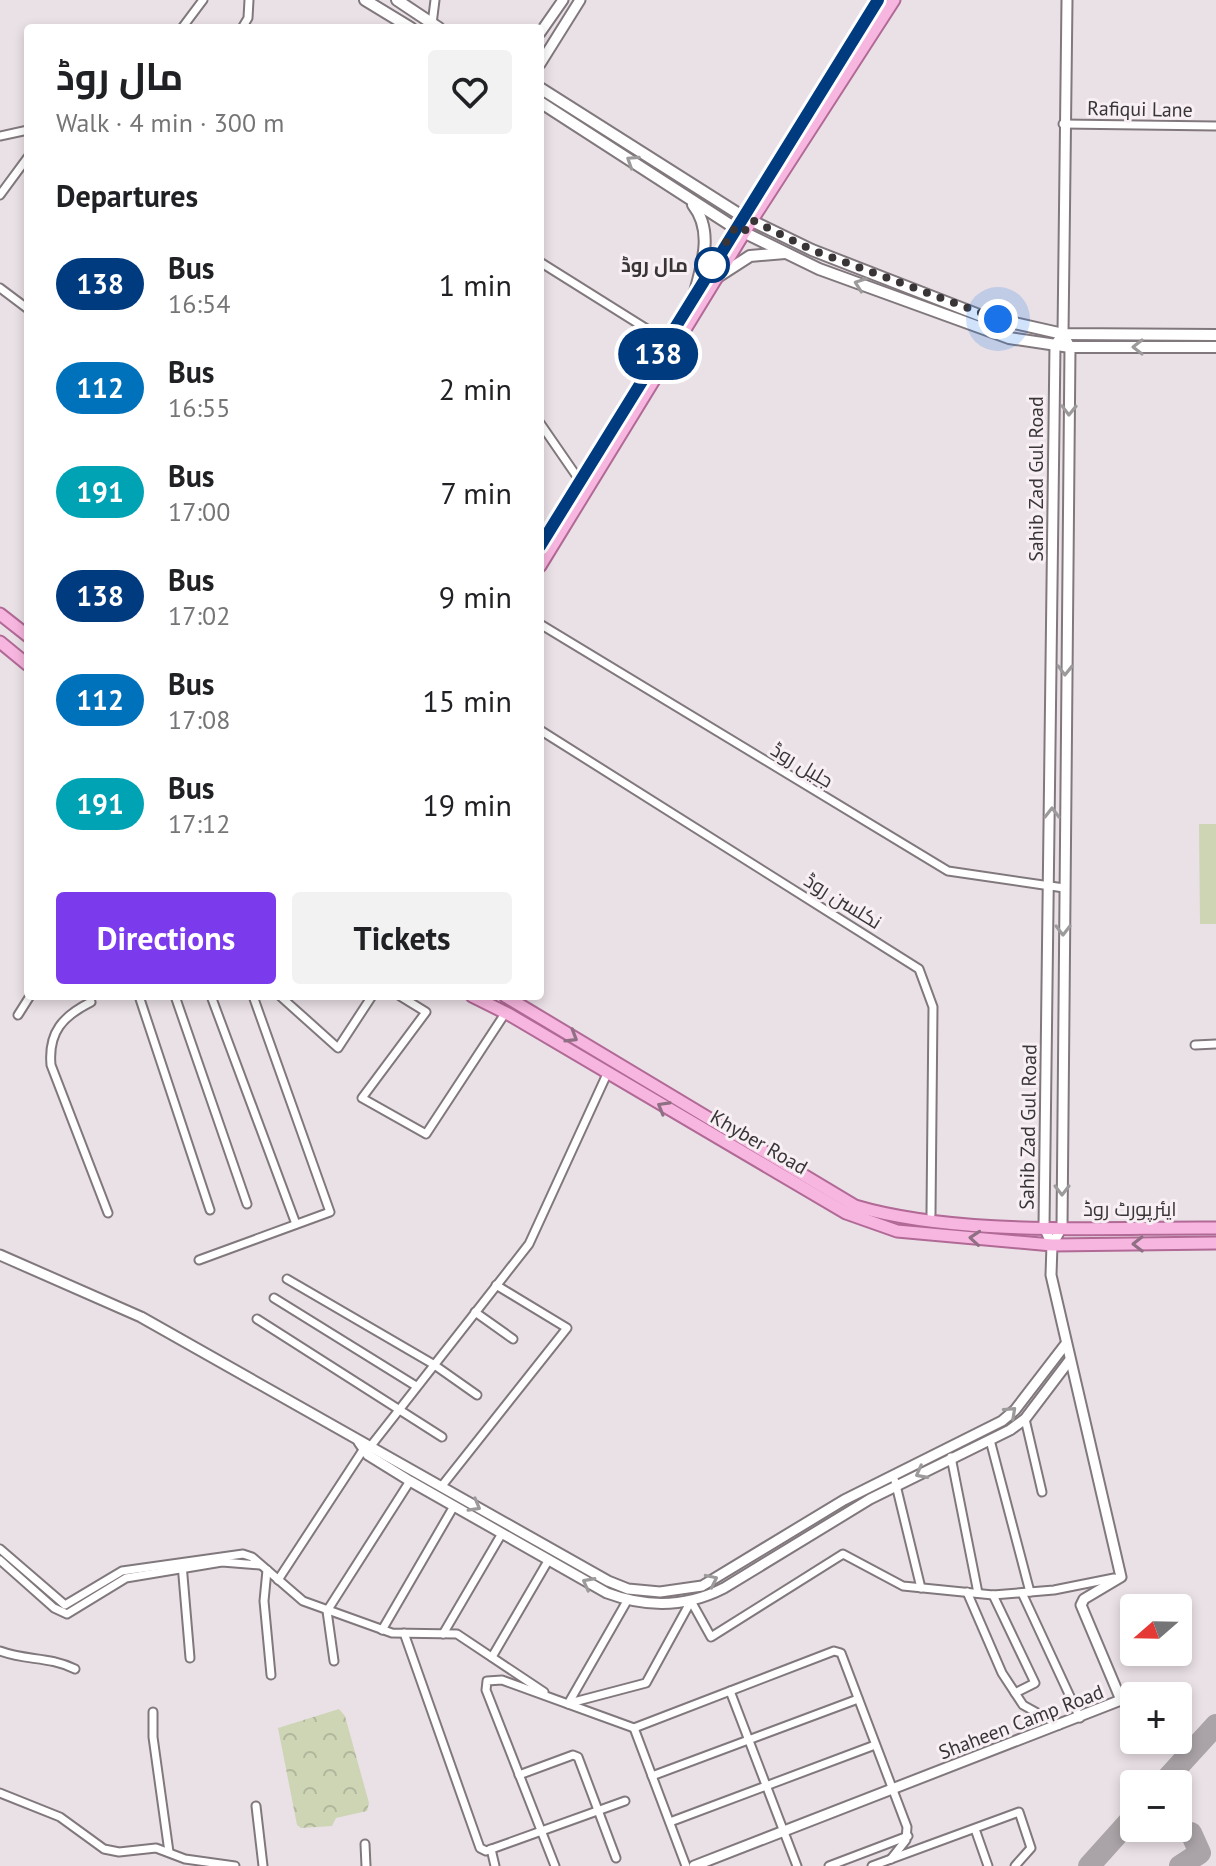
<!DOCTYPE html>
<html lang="en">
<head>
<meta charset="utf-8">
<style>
  :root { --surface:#fff; --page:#f2f2f2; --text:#202124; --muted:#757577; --accent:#7c3aed }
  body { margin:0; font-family:"PT Sans",Cairo,sans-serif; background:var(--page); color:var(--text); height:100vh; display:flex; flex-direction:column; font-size:30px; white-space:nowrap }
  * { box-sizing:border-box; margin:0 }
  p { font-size:26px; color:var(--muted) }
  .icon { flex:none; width:44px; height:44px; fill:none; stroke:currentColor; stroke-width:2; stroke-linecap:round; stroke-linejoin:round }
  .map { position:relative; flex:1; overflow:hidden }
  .drawer { position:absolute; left:24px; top:24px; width:520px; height:976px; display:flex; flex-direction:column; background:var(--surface); border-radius:8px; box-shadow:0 4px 12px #0003 }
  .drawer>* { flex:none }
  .badge { padding:0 16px; border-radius:26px; font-size:28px; line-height:52px }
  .needle { width:52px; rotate:250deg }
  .buttons { position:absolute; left:1120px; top:1594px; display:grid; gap:16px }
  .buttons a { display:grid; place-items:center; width:72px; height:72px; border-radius:8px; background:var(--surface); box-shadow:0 4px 12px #0003; font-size:40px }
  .you { position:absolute; width:40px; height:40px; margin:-20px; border:6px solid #fff; border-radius:50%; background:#1a73e8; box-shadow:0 0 0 12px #1a73e833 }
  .map>.badge { position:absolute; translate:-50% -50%; box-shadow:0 0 0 4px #fff }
  h2 { padding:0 32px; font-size:30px; line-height:72px }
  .round { display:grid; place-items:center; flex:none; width:84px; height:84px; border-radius:8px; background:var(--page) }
  .headline { display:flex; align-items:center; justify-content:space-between; height:136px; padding:0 32px }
  h1 { font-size:38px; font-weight:700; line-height:60px }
  .cta { display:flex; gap:16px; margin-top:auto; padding:16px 32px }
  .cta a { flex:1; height:92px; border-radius:8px; background:var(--accent); color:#fff; font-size:32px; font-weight:700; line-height:92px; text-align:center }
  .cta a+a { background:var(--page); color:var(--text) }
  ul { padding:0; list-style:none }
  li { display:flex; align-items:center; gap:24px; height:104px; padding:0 32px }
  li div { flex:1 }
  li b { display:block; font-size:30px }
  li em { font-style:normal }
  li .badge { min-width:88px; font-weight:700; text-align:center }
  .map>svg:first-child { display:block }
  .green { fill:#cdd5b5 }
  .forest { fill:url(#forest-crowns) }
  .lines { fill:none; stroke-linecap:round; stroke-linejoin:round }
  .taxiway { stroke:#aaa3a7; stroke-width:22 }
  .minor-casing { stroke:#80787d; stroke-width:11 }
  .tertiary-casing { stroke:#80787d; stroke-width:13 }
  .secondary-casing { stroke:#80787d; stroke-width:14 }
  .primary-casing { stroke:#b16996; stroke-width:15 }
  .minor { stroke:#fff; stroke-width:7 }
  .tertiary { stroke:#fff; stroke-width:9 }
  .secondary { stroke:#fff; stroke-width:10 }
  .primary { stroke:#f7b6df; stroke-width:11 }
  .oneway { stroke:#9c9a9b }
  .oneway2 { stroke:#8e6f83 }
  .line-casing { stroke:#fff; stroke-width:18 }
  .line { stroke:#003b80; stroke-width:12 }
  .walk { stroke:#393537; stroke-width:8; stroke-dasharray:0 14.4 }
  .stop-dot { fill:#fff; stroke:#003b80; stroke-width:4 }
  .labels { text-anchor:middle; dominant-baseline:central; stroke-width:6; stroke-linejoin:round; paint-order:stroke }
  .street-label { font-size:20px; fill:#393537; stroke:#f7eff3 }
  .stop-label { font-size:20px; font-weight:bold; fill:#393537; stroke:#f7eff3; text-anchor:end }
</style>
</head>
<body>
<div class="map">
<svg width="1216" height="1866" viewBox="0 0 1216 1866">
  <defs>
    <pattern id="forest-crowns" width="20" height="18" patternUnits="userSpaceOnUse" patternTransform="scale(2)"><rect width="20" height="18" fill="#cdd5b5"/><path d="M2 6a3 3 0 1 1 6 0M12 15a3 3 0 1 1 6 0" fill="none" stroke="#b1b79c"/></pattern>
  </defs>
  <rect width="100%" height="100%" fill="#eae1e6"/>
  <!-- green -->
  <path class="green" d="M 1199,824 L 1216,824 L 1216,924 L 1200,924 Z"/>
  <!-- forest -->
  <path class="forest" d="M 339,1709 L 345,1716 L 369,1803 L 367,1811 L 336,1818 L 332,1826 L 301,1828 L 297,1825 L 278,1728 Z"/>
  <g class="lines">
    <!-- taxiway -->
    <g class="taxiway">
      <path d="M 1162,1784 L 1216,1725"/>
      <path d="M 1089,1866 L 1134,1816"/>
      <path d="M 1180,1866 L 1200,1853 L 1191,1833"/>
    </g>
    <defs>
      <g id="minor">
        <path d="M 432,24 L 435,0"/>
        <path d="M 182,28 L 203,0"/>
        <path d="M 242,28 L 248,18 L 249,0"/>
        <path d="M 1063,124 L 1216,126"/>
        <path d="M 0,136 L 28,130"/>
        <path d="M 0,195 L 28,157"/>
        <path d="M 540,262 L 666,341"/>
        <path d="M 0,288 L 28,309"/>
        <path d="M 540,423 L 580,481"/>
        <path d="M 540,624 L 948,871 L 1064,888"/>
        <path d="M 540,730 L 919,969 L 933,1007 L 931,1214"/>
        <path d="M 89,996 L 91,1002 C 63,1016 48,1032 51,1065 L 108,1213"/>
        <path d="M 139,996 L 210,1210"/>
        <path d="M 175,996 L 247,1204"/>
        <path d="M 211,996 L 296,1224"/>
        <path d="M 280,996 L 338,1048 L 372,996"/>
        <path d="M 400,996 L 426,1012 L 362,1098 L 426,1134 L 506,1012"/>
        <path d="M 18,1015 L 30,996"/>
        <path d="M 1195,1045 L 1216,1044"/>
        <path d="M 199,1260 L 330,1212 L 253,996"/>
        <path d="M 287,1279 L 433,1364 L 477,1395"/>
        <path d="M 274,1298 L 416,1386"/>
        <path d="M 475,1312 L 513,1339"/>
        <path d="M 257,1319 L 442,1437"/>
        <path d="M 1025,1419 L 1042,1492"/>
        <path d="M 990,1440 L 1030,1592"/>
        <path d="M 370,1447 L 529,1244 L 607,1074"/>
        <path d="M 951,1457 L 978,1593"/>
        <path d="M 895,1481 L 921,1588"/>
        <path d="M 441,1487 L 567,1328 L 496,1285"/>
        <path d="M 0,1549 L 65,1605 L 122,1571 L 243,1554 L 252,1557 L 303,1601 L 392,1633 L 457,1634 L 544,1692"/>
        <path d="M 0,1560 L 54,1608 L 67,1614 L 126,1578 L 222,1562 L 260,1565"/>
        <path d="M 182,1564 L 190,1658"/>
        <path d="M 267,1570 L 264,1601 L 271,1675"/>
        <path d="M 278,1580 L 365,1447"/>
        <path d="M 967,1592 L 1002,1673 L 1023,1705 L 1059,1725"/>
        <path d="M 1022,1593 L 1080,1718"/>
        <path d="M 993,1595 L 1035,1683 L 1015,1693"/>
        <path d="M 691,1601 L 711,1637 L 843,1554 L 903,1586 L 993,1595 L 1054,1590 L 1114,1578"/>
        <path d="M 382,1630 L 454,1506"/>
        <path d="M 404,1633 L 480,1848 L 486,1851 L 625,1801"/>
        <path d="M 443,1634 L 501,1535"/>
        <path d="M 0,1651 C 27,1661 48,1656 75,1669"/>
        <path d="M 492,1657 L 548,1561"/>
        <path d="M 334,1661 L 327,1611 L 410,1481"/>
        <path d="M 730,1691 L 797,1866"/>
        <path d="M 570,1703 L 646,1683 L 691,1601"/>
        <path d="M 568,1704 L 627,1601"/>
        <path d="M 153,1712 L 153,1737 L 169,1852"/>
        <path d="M 634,1728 L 686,1866"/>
        <path d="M 519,1775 L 573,1755 L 578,1757 L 616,1858"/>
        <path d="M 652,1776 L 858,1699"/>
        <path d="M 0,1793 L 60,1817 L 104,1849 L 119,1852 L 156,1848 L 185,1859 L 235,1866"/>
        <path d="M 256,1806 L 263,1866"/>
        <path d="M 670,1822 L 875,1745"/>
        <path d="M 975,1829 L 988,1866"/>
        <path d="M 365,1844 L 366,1866"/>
        <path d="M 491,1849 L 495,1866"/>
        <path d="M 555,1866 L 486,1690 L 487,1681 L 502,1680 L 634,1728 L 834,1651 L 841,1653 L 907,1827 L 906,1840 L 891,1859"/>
        <path d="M 829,1866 L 908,1836"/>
        <path d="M 872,1866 L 1019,1812 L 1031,1848 L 1015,1866"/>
      </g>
      <g id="tertiary">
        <path d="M 540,33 L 563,0"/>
        <path d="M 540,64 L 580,0"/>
        <path d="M 1052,1245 L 1044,1227 L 1055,345 L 1063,334"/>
        <path d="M 0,1255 L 141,1317 L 608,1581 L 628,1589 L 660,1592 L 702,1586 L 844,1500 L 1002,1421 L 1015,1410 L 1065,1345"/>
        <path d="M 359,1442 L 368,1455 L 410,1481 L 607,1593 C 647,1608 685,1608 724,1588 L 870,1499 L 1010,1430 L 1025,1419 L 1069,1361"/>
        <path d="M 694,1866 L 1121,1700 L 1081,1605 L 1084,1599 L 1121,1577 L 1051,1275 L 1052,1245 L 1062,1227 L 1070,347 L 1063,334 L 1067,0"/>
      </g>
      <g id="secondary">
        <path d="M 365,0 L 411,28"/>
        <path d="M 397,0 L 439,28"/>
        <path d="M 540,88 L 742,216 L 812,250 L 979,315 L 1063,334 L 1216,335"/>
        <path d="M 540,102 L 735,228 L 819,269 L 1009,338 L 1070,347 L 1216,347"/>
        <path d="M 693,205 C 713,230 703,262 695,292"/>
        <path d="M 719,276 L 750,256 L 785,253"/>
      </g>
      <g id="primary">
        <path d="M 540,546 L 878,0"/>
        <path d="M 540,566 L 752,220 L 894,0"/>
        <path d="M 0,614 L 28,636"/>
        <path d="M 0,642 L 28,665"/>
        <path d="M 472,996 L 510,1015 L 846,1213 L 897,1231 L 1052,1245 L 1216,1243"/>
        <path d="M 505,996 L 855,1206 C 960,1237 1106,1227 1216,1228"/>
      </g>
    </defs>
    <!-- minor casing -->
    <use href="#minor" class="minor-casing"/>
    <!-- tertiary casing -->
    <use href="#tertiary" class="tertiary-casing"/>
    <!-- secondary casing -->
    <use href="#secondary" class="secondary-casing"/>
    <!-- primary casing -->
    <use href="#primary" class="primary-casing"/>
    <!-- minor -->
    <use href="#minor" class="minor"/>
    <!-- tertiary -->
    <use href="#tertiary" class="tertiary"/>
    <!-- secondary -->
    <use href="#secondary" class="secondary"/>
    <!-- primary -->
    <use href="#primary" class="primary"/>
  </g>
  <!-- one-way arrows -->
  <defs><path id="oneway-chevron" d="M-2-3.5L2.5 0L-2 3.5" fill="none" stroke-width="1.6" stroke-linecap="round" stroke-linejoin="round" transform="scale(2)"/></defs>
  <g class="oneway">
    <use href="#oneway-chevron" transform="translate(632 161) rotate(-147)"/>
    <use href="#oneway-chevron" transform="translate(860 284) rotate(-160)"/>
    <use href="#oneway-chevron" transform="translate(1138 347) rotate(-180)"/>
    <use href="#oneway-chevron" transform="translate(1069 410) rotate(91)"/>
    <use href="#oneway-chevron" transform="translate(1065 670) rotate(91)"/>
    <use href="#oneway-chevron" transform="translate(1052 813) rotate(-90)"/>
    <use href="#oneway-chevron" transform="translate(1063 930) rotate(90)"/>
    <use href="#oneway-chevron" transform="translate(1062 1190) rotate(90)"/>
    <use href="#oneway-chevron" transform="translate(1011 1412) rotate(-43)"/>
    <use href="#oneway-chevron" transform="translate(921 1473) rotate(152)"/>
    <use href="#oneway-chevron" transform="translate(475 1506) rotate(29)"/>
    <use href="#oneway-chevron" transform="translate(712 1580) rotate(-26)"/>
    <use href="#oneway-chevron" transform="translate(588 1583) rotate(-152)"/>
  </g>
  <g class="oneway2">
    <use href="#oneway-chevron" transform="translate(572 1037) rotate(31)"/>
    <use href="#oneway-chevron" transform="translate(663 1107) rotate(-150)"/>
    <use href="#oneway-chevron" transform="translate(975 1238) rotate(-175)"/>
    <use href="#oneway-chevron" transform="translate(1138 1244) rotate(179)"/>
  </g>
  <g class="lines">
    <defs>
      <path id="line" d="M 540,546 L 878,0"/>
    </defs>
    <!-- line casing -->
    <use href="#line" class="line-casing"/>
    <!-- line -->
    <use href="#line" class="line"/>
    <!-- walk -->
    <path class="walk" d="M 712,265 L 708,272 L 735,228 L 744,232 L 752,220 L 812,250 L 998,319"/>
  </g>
  <!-- markers -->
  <circle class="stop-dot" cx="712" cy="265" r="16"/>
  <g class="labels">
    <!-- street labels -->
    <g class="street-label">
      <text transform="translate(1140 109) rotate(1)">Rafiqui Lane</text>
      <text transform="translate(1036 479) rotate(-90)">Sahib Zad Gul Road</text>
      <text transform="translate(802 765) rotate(31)">جلیل روڈ</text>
      <text transform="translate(843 901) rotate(32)">نکلسن روڈ</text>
      <text transform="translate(1028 1127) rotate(-89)">Sahib Zad Gul Road</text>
      <text transform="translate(759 1142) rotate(30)">Khyber Road</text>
      <text x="1130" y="1209">ایئرپورٹ روڈ</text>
      <text transform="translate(1021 1722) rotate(-21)">Shaheen Camp Road</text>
    </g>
    <!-- stop labels -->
    <g class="stop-label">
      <text x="688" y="265">مال روڈ</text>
    </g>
  </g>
</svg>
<div class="buttons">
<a><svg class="needle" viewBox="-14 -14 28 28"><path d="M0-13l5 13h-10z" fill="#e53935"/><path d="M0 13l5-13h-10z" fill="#757577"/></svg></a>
<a>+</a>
<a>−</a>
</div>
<div class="you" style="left:998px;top:319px"></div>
<b class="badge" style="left:658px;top:354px;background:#003b80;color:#fff">138</b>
<section class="drawer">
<div class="headline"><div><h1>مال روڈ</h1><p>Walk · 4 min · 300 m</p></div><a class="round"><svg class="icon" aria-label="heart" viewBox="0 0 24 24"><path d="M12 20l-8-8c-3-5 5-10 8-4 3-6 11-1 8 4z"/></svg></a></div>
<h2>Departures</h2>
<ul>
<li><span class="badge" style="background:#003b80;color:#fff">138</span><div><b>Bus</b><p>16:54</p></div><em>1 min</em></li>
<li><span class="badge" style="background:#0072bc;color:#fff">112</span><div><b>Bus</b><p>16:55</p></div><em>2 min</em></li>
<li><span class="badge" style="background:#00a3b4;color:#fff">191</span><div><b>Bus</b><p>17:00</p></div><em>7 min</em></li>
<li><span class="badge" style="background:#003b80;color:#fff">138</span><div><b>Bus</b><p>17:02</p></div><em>9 min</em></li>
<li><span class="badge" style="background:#0072bc;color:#fff">112</span><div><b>Bus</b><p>17:08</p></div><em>15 min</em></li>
<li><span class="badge" style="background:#00a3b4;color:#fff">191</span><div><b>Bus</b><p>17:12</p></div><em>19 min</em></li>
</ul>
<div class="cta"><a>Directions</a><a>Tickets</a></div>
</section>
</div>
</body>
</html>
